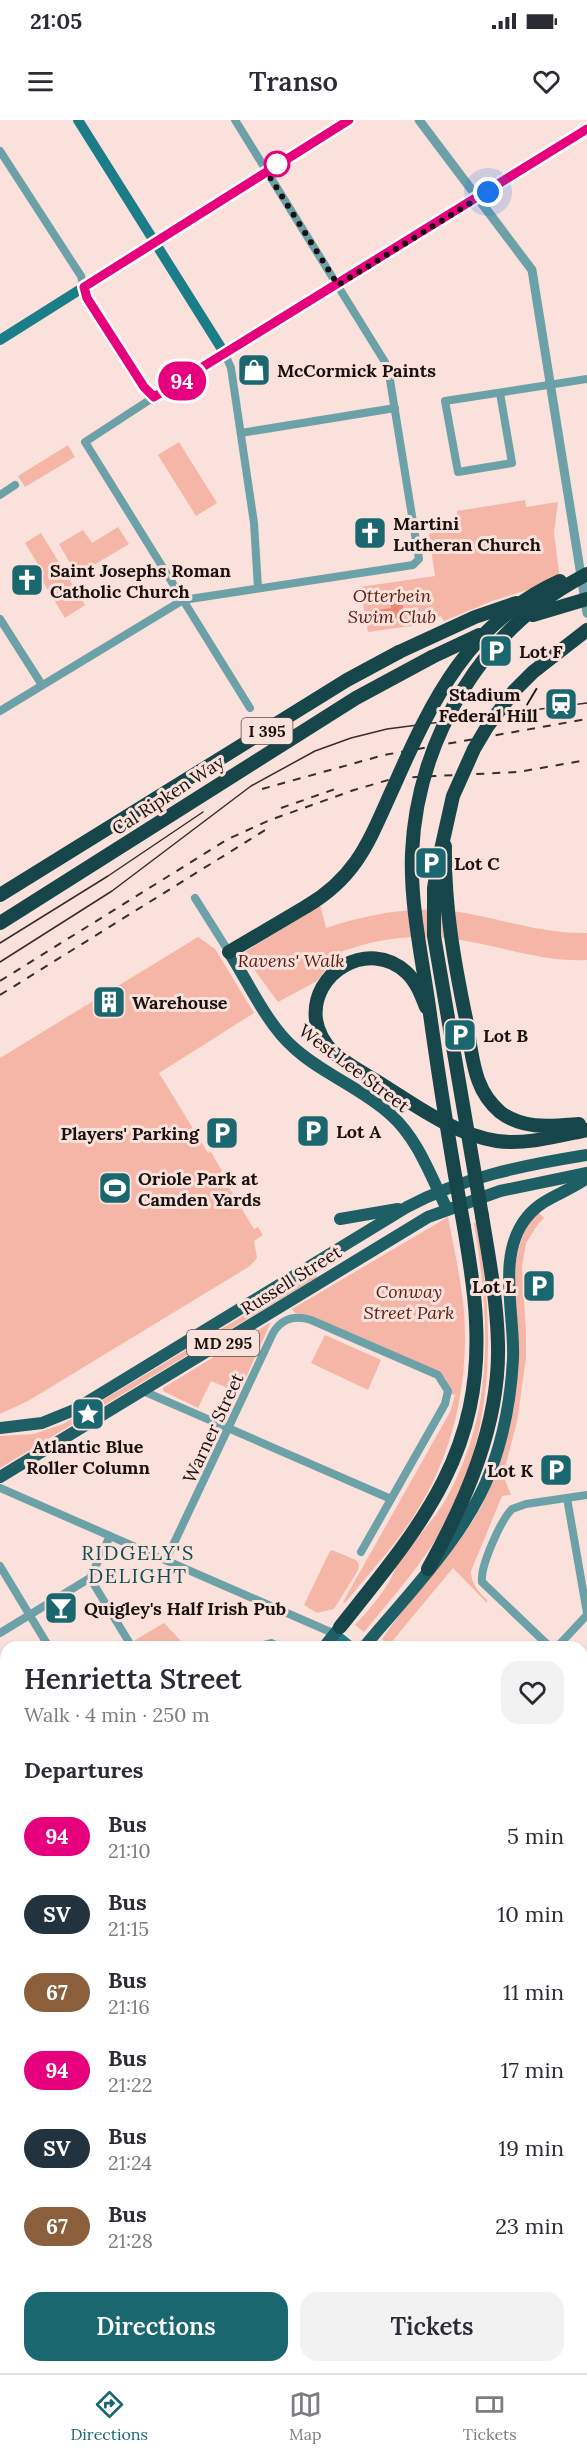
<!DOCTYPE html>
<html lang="en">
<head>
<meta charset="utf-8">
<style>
  :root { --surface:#fff; --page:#f2f2f3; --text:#2b2b33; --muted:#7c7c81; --line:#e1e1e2; --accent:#1a676f }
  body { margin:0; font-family:Lora,serif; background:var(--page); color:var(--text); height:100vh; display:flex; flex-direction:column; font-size:22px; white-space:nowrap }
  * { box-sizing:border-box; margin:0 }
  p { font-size:20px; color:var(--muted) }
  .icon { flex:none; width:33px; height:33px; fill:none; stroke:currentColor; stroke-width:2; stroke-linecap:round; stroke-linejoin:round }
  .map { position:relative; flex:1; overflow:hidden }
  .side { position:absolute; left:0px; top:1521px; width:588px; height:732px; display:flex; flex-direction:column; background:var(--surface); border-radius:18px 18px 0 0; box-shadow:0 2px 4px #0004 }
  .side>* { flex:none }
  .badge { padding:0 12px; border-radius:20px; font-size:21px; line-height:39px }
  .you { position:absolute; width:30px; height:30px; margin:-15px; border:4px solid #fff; border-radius:50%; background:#1a73e8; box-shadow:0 0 0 9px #1a73e833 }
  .map>.badge { position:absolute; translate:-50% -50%; box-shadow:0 0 0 3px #fff }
  h2 { padding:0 24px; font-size:22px; line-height:54px }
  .round { display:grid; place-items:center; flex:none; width:63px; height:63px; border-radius:18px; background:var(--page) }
  .headline { display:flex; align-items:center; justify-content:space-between; height:102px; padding:0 24px }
  h1 { font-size:28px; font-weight:600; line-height:45px }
  .cta { display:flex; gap:12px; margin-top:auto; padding:12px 24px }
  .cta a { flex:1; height:69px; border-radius:18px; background:var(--accent); color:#fff; font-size:24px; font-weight:600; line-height:69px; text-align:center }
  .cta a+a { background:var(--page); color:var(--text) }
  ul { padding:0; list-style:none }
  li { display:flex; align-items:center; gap:18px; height:78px; padding:0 24px }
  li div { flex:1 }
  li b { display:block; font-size:22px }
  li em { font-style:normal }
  li .badge { min-width:66px; font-weight:700; text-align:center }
  .status { display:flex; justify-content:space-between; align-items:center; height:42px; padding:0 30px; background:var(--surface); direction:ltr }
  .status svg { height:16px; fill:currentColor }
  header { display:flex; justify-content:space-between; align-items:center; height:78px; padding:0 24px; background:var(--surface); font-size:27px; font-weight:600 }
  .tab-bar { display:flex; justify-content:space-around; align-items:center; height:84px; border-top:2px solid var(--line); background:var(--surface); font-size:16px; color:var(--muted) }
  .tab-bar a { display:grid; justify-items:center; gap:3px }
  .tab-bar .selected { color:var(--accent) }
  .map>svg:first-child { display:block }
  .green { fill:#f5b6a7 }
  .water { fill:#ec8872 }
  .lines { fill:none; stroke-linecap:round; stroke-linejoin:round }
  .minor { stroke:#6ba1a7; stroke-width:8 }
  .tertiary { stroke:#6ba1a7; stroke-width:9 }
  .secondary { stroke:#1b7d87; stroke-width:10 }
  .primary { stroke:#1e5e65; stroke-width:12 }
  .motorway { stroke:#16454a; stroke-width:14 }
  .tram { stroke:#382e2c; stroke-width:1.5 }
  .rail { stroke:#382e2c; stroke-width:2; stroke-dasharray:8 8; stroke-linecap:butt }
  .motorway-bridge { stroke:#16454a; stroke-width:14 }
  .line-casing { stroke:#fff; stroke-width:14 }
  .line { stroke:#e6007e; stroke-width:9 }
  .walk { stroke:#19110f; stroke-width:6; stroke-dasharray:0 10.8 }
  .stop-dot { fill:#fff; stroke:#e6007e; stroke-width:3 }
  .labels { text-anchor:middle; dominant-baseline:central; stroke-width:6; stroke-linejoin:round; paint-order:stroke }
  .shield { fill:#fae1db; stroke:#5c4f4c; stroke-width:1.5 }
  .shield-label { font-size:16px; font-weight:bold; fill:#19110f }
  .poi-label { font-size:18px; font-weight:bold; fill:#19110f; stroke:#fae1db; text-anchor:start }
  .park-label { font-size:18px; font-style:italic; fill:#5b1d10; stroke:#fae1db }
  .street-label { font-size:18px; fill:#19110f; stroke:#fae1db }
  .neighbourhood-label { font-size:20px; letter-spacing:1.5px; fill:#0f4d53; stroke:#fae1db }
</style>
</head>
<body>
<div class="status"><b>21:05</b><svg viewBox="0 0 49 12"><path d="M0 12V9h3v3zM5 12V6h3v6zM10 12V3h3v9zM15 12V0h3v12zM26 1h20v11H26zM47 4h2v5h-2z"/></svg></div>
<header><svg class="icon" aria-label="menu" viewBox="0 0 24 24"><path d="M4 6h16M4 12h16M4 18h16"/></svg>Transo<svg class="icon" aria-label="heart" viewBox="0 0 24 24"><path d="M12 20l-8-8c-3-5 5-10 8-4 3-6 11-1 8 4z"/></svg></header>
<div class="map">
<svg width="587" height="2253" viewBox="0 0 587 2253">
  <rect width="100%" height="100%" fill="#fae1db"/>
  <!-- green -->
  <g class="green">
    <path d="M 179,322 L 217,383 L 196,396 L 158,335 Z"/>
    <path d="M 68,325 L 75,337 L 25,367 L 18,356 Z"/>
    <path d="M 525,380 L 526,387 L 558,382 L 554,413 L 560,460 L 492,481 L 444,501 L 441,496 L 418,505 L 368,512 L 360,467 L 435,456 L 429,414 L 459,407 L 457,391 Z"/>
    <path d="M 118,407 L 129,424 L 77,455 L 59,424 L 83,410 L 92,423 Z"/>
    <path d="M 41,413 L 85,485 L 65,498 L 40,457 L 44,454 L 25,423 Z"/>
    <path d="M 320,785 L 326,808 C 369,794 415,785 459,792 C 502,799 543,814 587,813 L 587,840 C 544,842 503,827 461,820 C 415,812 363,819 322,841 L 326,849 L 317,861 L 278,882 L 253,848 L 245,832 Z"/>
    <path d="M 198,817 L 215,829 L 254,893 L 159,953 L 208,1033 L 211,1032 L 222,1051 L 220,1053 L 254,1109 L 258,1107 L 263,1115 L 254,1121 L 257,1138 L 250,1146 L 28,1281 L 0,1294 L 0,938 Z"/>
    <path d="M 538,1092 L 544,1098 L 538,1104 L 526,1123 L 522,1146 L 526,1212 L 526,1238 L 517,1302 L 503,1355 L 511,1375 L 502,1376 L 471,1451 C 471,1464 478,1471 487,1480 L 487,1483 L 453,1448 L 389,1525 L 382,1519 C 412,1475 456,1433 481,1387 C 495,1359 501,1330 507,1299 C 511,1285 515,1270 517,1255 C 523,1199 498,1137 538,1092 Z"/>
    <path d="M 448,1097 C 454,1128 461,1160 464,1191 C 469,1262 454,1333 415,1394 C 395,1426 368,1454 345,1483 L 343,1482 L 450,1292 L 455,1275 L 451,1274 L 446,1259 L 437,1251 L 307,1195 L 295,1193 L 292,1189 Z"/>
    <path d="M 476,1102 C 495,1206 496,1305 446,1402 C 424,1442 393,1477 364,1512 L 355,1505 C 367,1492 380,1477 389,1462 C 392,1457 394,1451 397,1445 C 412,1422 432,1403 446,1379 C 495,1291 490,1200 474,1103 Z"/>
    <path d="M 314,1153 L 317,1157 L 0,1348 L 0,1316 L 34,1314 L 63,1304 Z"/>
    <path d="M 271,1202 L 239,1273 L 211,1261 L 198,1288 L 163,1271 L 163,1268 Z"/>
    <path d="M 325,1215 L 381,1240 L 368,1270 L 311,1243 Z"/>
    <path d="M 332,1430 L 356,1440 L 359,1445 L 358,1450 L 334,1489 L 317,1493 L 304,1485 L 330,1431 Z"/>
    <path d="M 164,1503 L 182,1522 L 193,1527 L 135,1527 L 132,1522 Z"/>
  </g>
  <!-- water -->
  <path class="water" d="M 401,476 L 405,500 L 372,505 L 370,491 L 391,488 L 390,478 Z"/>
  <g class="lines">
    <!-- minor -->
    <g class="minor">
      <path d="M 0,31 L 81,156 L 84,167"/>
      <path d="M 225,234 L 231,248 L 254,403 L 258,468"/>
      <path d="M 500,273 L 512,343 L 458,352 L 445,281 L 587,259"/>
      <path d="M 154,277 L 85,322 L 250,588"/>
      <path d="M 241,313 L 395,288"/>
      <path d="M 0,375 L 15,365"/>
      <path d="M 0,499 L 42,565"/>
      <path d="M 0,591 L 183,480 L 413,445 L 419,439 L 390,260 L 385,242 L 235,0"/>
      <path d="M 195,778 L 229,832"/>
      <path d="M 143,1271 L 391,1379"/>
      <path d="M 0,1368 L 335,1514"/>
      <path d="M 567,1378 L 587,1493"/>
      <path d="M 166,1440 L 273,1213 C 282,1198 295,1195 311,1200 L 438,1255 L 448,1271 L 445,1284 L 361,1432"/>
      <path d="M 0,1446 L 49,1527"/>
      <path d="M 90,1458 L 132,1527"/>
      <path d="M 0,1513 L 90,1458 L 110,1416"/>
      <path d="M 257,1527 L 271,1523 L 280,1527"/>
      <path d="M 550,1527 L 482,1462 C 480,1446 501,1400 512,1389 L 526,1384 L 587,1375"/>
      <path d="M 557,1527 L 587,1495"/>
      <path d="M 582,1569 L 587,1578"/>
      <path d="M 0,1578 L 6,1587"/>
      <path d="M 0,1665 L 6,1662"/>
      <path d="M 582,1724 L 587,1721"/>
      <path d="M 0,1894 L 6,1887"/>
      <path d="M 582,2033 L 587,2041"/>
      <path d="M 582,2117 L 587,2114"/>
      <path d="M 582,2188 L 587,2196"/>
      <path d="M 582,2225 L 587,2221"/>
      <path d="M 526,2247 L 530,2253"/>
      <path d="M 45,2253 L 55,2247"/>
      <path d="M 536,2253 L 546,2247"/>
    </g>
    <!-- tertiary -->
    <g class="tertiary">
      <path d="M 419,0 L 532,150 L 587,493"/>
      <path d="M 84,167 L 349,0"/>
    </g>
    <!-- secondary -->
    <g class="secondary">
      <path d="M 78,0 L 225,234"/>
      <path d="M 0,220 L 84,167 C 91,191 136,259 154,277 L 587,9"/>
      <path d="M 335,1514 L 351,1527"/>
      <path d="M 582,1814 L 587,1822"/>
    </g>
    <!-- primary -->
    <g class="primary">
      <path d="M 229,832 C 248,862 267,904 293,927 C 322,954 362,968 391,995 C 418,1019 431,1057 447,1089"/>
      <path d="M 340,1099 L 398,1089"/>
      <path d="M 0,1308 L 42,1303 L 74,1290 L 407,1087 C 463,1057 525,1045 587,1035"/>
      <path d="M 0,1357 L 428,1097 L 500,1071 L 587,1053"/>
      <path d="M 324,1527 L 340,1507"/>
      <path d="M 364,1527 C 408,1474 467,1415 491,1350 C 504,1315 511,1276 513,1239 C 515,1193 496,1135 527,1097 C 543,1077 567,1073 587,1058"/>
      <path d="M 0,1709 L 6,1719"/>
      <path d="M 0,1936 L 6,1930"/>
      <path d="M 0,1977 L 6,1972"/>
      <path d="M 0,1990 L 6,1996"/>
      <path d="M 169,2247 L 172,2253"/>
      <path d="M 338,2247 L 342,2253"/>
    </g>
    <!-- motorway -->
    <g class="motorway">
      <path d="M 445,726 C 444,785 454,841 466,899 C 470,919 471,942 479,962 C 483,973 491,984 500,992 C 523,1010 552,1006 579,1004"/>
      <path d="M 0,775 L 347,560 L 399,532"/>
      <path d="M 0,803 L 356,578 L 432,537"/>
      <path d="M 229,832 L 307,786"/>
      <path d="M 426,887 C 421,874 416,861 406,852 C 369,818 310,852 316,900 C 318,912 324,923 333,932 C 346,944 363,953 378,962 C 415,985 453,1014 497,1021 C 526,1025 558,1016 587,1010"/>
      <path d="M 428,1449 C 466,1381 500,1304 498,1224 C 497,1181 489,1138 482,1096"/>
      <path d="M 340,1507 C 418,1409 483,1336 476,1202 C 475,1170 469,1138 464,1107"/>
    </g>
    <!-- tram -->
    <g class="tram">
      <path d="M 0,823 L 108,756 L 203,692"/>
      <path d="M 0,842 L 112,771 L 251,666 L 315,631 L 351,618 L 387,609 L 587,583"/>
    </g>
    <!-- rail -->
    <g class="rail">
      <path d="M 262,669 L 384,635 L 587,599"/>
      <path d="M 281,688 L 341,667"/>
      <path d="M 0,861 L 228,719 L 270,700 L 354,670 L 395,658 L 518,652 L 587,640"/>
      <path d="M 0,875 L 270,707"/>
    </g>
    <!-- motorway-bridge -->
    <g class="motorway-bridge">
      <path d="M 533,495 L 587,479"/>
      <path d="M 399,532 L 475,497 L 516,483"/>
      <path d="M 432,537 L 479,515"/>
      <path d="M 307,786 C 359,755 370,718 394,666 C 432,580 469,502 560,461"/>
      <path d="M 482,1096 L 434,816 L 434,768 L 438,743 L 453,676 L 474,629 L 487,607 L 514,571 L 533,552 L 587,510"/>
      <path d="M 464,1107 C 451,1034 439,960 429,887 C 422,837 410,784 412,733 C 417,619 483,507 587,454"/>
    </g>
  </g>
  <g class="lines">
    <defs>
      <path id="line" d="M 349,0 L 84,167 L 87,178 L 144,267 L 154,277 L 587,9"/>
    </defs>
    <!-- line casing -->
    <use href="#line" class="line-casing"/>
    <!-- line -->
    <use href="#line" class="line"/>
    <!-- walk -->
    <path class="walk" d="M 277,44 L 266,51 L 338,165 L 488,72"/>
  </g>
  <!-- icons -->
  <defs>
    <symbol id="shop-square" viewBox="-11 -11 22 22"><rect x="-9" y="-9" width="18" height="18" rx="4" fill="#1a676f" stroke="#fae1db"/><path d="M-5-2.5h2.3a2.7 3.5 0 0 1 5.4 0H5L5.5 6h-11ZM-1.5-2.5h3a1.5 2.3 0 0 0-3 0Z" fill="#fff"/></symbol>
    <symbol id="church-square" viewBox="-11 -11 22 22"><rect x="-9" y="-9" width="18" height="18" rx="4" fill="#1a676f" stroke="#fae1db"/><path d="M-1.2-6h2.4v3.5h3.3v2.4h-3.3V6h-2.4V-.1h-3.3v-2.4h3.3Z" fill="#fff"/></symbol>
    <symbol id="parking-square" viewBox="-11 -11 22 22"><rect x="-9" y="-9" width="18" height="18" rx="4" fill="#1a676f" stroke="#fae1db"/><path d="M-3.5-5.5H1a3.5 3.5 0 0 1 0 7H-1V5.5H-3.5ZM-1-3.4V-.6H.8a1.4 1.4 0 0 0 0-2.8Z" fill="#fff"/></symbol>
    <symbol id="station-square" viewBox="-11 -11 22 22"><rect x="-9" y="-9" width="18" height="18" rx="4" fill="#1a676f" stroke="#fae1db"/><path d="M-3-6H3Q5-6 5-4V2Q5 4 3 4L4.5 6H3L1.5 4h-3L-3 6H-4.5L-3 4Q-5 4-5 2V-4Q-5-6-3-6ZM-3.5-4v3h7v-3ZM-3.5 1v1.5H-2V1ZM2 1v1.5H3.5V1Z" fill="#fff"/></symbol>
    <symbol id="building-square" viewBox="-11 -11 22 22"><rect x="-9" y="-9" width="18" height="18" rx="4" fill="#1a676f" stroke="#fae1db"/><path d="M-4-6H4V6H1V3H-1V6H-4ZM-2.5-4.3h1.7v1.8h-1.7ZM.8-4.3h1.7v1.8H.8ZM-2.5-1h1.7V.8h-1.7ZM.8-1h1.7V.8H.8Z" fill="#fff"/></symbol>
    <symbol id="stadium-square" viewBox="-11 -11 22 22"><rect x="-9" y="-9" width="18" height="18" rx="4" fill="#1a676f" stroke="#fae1db"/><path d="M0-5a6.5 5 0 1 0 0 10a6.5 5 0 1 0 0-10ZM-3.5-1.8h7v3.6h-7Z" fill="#fff"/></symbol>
    <symbol id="sight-square" viewBox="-11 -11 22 22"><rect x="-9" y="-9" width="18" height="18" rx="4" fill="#1a676f" stroke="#fae1db"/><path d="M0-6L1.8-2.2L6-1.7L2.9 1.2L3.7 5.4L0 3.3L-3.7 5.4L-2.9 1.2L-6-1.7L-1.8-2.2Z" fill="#fff"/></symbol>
    <symbol id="bar-square" viewBox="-11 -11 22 22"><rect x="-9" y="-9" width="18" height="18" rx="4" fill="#1a676f" stroke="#fae1db"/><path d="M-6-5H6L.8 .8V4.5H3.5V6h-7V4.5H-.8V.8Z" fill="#fff"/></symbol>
  </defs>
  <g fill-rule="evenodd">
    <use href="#shop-square" x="235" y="231" width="38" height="38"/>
    <use href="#church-square" x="351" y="394" width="38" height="38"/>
    <use href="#church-square" x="8" y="441" width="38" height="38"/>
    <use href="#parking-square" x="477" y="512" width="38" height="38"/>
    <use href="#station-square" x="542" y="565" width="38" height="38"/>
    <use href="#parking-square" x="412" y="724" width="38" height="38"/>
    <use href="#building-square" x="90" y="863" width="38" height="38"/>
    <use href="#parking-square" x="441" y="896" width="38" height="38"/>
    <use href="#parking-square" x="294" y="992" width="38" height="38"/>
    <use href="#parking-square" x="203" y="994" width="38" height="38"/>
    <use href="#stadium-square" x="96" y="1049" width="38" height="38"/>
    <use href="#parking-square" x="520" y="1147" width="38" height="38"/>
    <use href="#sight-square" x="69" y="1275" width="38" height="38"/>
    <use href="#parking-square" x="537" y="1331" width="38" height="38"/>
    <use href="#bar-square" x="42" y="1469" width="38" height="38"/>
  </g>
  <!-- markers -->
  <circle class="stop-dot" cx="277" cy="44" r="12"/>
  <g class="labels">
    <!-- shield labels -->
    <g class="shield">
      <rect x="241.5" y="598" width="51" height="26" rx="4.5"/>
      <rect x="187" y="1210" width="72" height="26" rx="4.5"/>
    </g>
    <g class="shield-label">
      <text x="267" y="611">I 395</text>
      <text x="223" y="1223">MD 295</text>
    </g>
    <!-- poi labels -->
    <g class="poi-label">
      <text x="277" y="250">McCormick Paints</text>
      <text x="393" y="403">Martini<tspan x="393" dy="21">Lutheran Church</tspan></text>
      <text x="50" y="450">Saint Josephs Roman<tspan x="50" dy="21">Catholic Church</tspan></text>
      <text x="519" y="531">Lot F</text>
      <text x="538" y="574" text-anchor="end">Stadium /<tspan x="538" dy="21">Federal Hill</tspan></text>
      <text x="454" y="743">Lot C</text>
      <text x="132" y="882">Warehouse</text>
      <text x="483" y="915">Lot B</text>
      <text x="336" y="1011">Lot A</text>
      <text x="199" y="1013" text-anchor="end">Players' Parking</text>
      <text x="138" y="1058">Oriole Park at<tspan x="138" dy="21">Camden Yards</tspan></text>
      <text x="516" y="1166" text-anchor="end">Lot L</text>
      <text x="88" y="1326" text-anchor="middle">Atlantic Blue<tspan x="88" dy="21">Roller Column</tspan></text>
      <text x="533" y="1350" text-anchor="end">Lot K</text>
      <text x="84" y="1488">Quigley's Half Irish Pub</text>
    </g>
    <!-- park labels -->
    <g class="park-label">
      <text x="392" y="475">Otterbein<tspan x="392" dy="21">Swim Club</tspan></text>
      <text x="291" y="840">Ravens' Walk</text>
      <text x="409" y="1171">Conway<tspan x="409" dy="21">Street Park</tspan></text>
    </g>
    <!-- street labels -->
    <g class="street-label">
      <text transform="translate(168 675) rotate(-33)">Cal Ripken Way</text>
      <text transform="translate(354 948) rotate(37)">West Lee Street</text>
      <text transform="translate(291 1160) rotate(-32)">Russell Street</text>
      <text transform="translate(213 1308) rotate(-65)">Warner Street</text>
    </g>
    <!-- neighbourhood labels -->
    <g class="neighbourhood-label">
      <text x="138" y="1432">RIDGELY'S<tspan x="138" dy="23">DELIGHT</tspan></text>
    </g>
  </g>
</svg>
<div class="you" style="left:488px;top:72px"></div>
<b class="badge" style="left:182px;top:261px;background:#e6007e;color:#fff">94</b>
<section class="side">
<div class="headline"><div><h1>Henrietta Street</h1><p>Walk · 4 min · 250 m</p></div><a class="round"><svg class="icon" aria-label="heart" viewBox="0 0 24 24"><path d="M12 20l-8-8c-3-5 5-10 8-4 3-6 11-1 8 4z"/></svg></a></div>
<h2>Departures</h2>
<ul>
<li><span class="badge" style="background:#e6007e;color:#fff">94</span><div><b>Bus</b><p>21:10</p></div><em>5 min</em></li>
<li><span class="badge" style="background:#22323f;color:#fff">SV</span><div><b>Bus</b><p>21:15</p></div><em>10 min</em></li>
<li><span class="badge" style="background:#8b5e3c;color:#fff">67</span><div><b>Bus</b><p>21:16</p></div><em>11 min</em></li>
<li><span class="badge" style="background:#e6007e;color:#fff">94</span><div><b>Bus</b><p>21:22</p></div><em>17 min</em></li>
<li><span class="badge" style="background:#22323f;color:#fff">SV</span><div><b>Bus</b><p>21:24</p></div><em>19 min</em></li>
<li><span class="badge" style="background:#8b5e3c;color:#fff">67</span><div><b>Bus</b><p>21:28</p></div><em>23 min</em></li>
</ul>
<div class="cta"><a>Directions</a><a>Tickets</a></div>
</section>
</div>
<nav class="tab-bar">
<a class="selected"><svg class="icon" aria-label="directions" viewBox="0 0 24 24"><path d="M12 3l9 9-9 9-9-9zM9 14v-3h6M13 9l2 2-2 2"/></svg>Directions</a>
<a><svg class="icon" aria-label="map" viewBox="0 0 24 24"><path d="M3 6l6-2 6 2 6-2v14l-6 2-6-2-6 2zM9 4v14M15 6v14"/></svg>Map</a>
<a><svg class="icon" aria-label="tickets" viewBox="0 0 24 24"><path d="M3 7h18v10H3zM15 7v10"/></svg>Tickets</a>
</nav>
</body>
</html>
